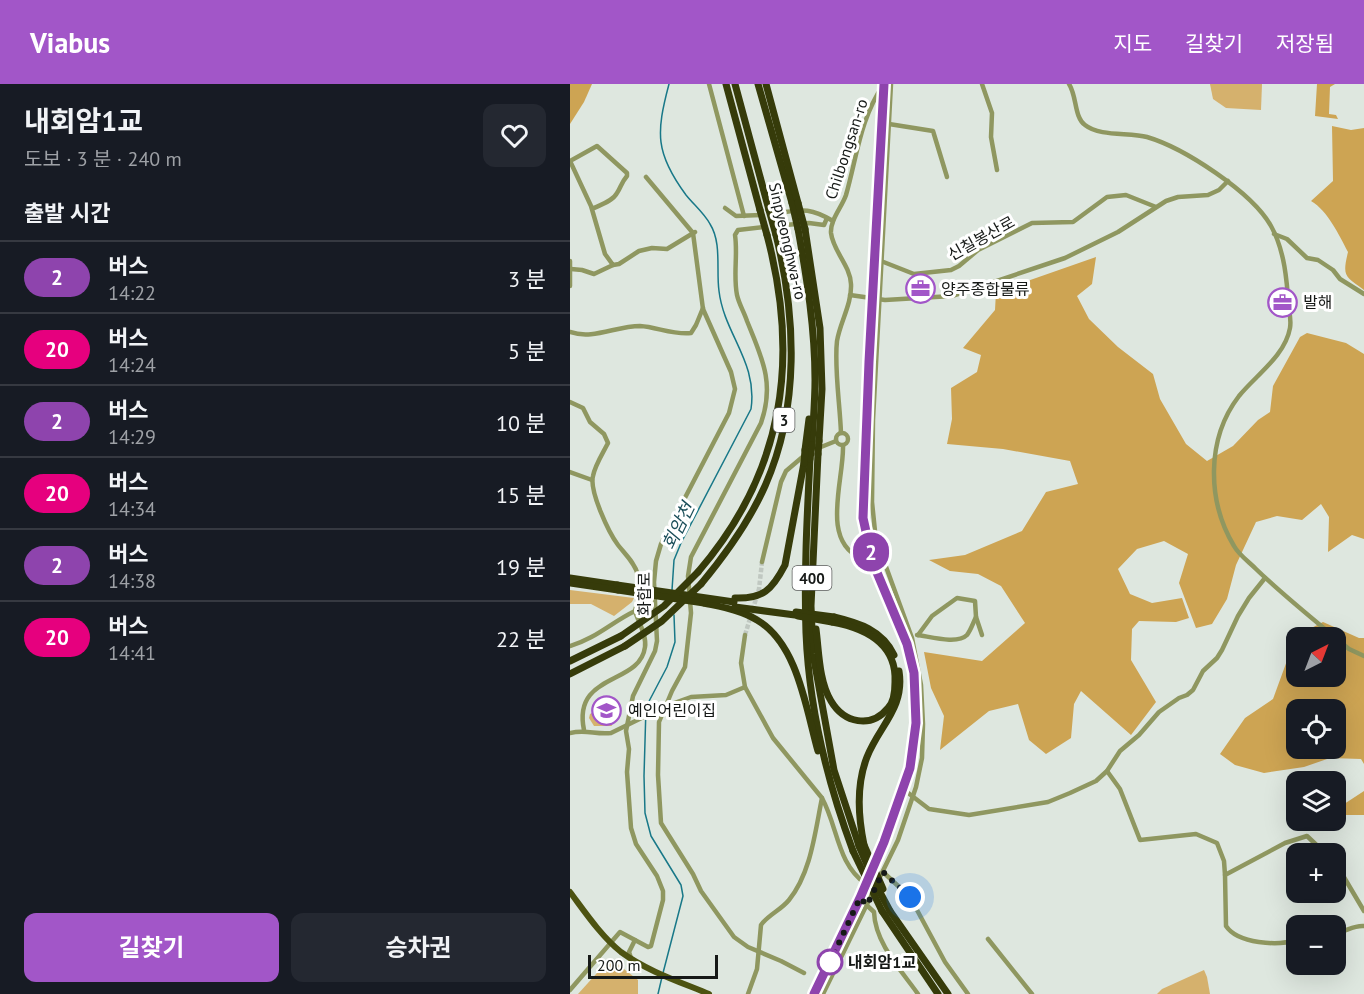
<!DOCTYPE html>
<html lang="ko">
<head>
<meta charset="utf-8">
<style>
  :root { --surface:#171b24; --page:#242831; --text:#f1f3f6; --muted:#9ea1a6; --line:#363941; --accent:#a256c8 }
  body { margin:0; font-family:"PT Sans","Noto Sans KR",sans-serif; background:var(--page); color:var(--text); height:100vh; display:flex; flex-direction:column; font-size:22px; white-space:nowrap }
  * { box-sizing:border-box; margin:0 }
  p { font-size:20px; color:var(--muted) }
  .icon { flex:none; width:33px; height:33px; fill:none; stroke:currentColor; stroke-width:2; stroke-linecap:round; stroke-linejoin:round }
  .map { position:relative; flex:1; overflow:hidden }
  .drawer { display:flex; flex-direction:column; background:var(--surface); width:570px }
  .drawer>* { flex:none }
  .badge { padding:0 12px; border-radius:20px; font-size:21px; line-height:39px }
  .needle { width:39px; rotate:42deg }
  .fabs { position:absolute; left:716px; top:543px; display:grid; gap:12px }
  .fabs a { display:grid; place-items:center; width:60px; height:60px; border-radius:12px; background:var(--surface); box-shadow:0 6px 24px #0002; font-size:30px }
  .scale { position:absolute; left:18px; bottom:15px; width:130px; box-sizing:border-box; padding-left:6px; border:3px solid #161917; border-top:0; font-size:16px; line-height:21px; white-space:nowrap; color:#161917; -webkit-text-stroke:4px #fff; paint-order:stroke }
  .you { position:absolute; width:30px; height:30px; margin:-15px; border:4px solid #fff; border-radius:50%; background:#1a73e8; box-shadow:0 0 0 9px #1a73e833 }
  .map>.badge { position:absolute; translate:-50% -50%; box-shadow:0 0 0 3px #fff }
  h2 { padding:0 24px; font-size:22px; line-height:54px }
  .round { display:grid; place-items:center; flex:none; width:63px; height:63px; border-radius:12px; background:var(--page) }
  .overview { display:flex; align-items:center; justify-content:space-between; height:102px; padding:0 24px }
  h1 { font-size:28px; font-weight:700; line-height:45px }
  .button { display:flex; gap:12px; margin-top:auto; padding:12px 24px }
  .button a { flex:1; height:69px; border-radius:12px; background:var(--accent); color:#fff; font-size:24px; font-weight:700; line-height:69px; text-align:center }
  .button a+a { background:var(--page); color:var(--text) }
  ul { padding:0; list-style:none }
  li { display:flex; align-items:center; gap:18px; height:72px; padding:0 24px; border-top:2px solid var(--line) }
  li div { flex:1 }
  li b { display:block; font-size:22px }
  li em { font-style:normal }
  li .badge { min-width:66px; font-weight:700; text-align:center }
  header { display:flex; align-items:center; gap:36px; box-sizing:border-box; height:84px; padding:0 30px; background:var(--accent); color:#fff }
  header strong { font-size:28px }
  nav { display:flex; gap:33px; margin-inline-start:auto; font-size:21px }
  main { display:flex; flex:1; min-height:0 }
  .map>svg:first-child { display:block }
  .green { fill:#d5b16d }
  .forest { fill:#cda453; fill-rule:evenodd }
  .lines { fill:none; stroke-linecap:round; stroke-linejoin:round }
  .stream { stroke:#187888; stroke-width:1.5 }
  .minor-tunnel { stroke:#c0c8c1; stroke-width:4.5; stroke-dasharray:4.5 2; stroke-linecap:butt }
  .minor { stroke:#8f9760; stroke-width:4.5 }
  .major { stroke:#4d5311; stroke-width:6 }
  .highway { stroke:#363b0a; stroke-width:7 }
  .highway-bridge { stroke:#363b0a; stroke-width:7 }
  .line-casing { stroke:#fff; stroke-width:14 }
  .line { stroke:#8e44ad; stroke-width:9 }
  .walk { stroke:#161917; stroke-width:6; stroke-dasharray:0 10.8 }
  .stop-dot { fill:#fff; stroke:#8e44ad; stroke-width:3 }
  .labels { text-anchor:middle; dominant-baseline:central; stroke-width:6; stroke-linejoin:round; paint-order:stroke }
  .shield { fill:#fff; stroke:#5c5e5d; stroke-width:1.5 }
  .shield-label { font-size:15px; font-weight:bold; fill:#161917 }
  .street-label { font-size:16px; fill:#161917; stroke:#fff }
  .poi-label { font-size:16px; fill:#161917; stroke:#fff; text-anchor:start }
  .stop-label { font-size:16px; font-weight:bold; fill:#161917; stroke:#fff; text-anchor:start }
  .water-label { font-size:18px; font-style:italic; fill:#1b4e59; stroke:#fff }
</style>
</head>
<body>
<header>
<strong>Viabus</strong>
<nav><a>지도</a><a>길찾기</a><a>저장됨</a></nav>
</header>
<main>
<section class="drawer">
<div class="overview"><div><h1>내회암1교</h1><p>도보 · 3 분 · 240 m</p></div><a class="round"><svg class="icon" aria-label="heart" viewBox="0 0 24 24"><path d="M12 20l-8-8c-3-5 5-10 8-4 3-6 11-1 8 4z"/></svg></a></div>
<h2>출발 시간</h2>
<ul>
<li><span class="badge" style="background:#8e44ad;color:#fff">2</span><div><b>버스</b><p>14:22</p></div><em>3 분</em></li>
<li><span class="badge" style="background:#e6007e;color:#fff">20</span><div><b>버스</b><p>14:24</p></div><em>5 분</em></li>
<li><span class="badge" style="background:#8e44ad;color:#fff">2</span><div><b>버스</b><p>14:29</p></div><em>10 분</em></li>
<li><span class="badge" style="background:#e6007e;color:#fff">20</span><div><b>버스</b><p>14:34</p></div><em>15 분</em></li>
<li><span class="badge" style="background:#8e44ad;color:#fff">2</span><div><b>버스</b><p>14:38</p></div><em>19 분</em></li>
<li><span class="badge" style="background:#e6007e;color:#fff">20</span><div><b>버스</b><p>14:41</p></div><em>22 분</em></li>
</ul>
<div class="button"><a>길찾기</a><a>승차권</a></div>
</section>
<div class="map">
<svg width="794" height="910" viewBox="0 0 794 910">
  <rect width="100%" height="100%" fill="#dee7df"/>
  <!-- green -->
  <g class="green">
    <path d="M 640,0 L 692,0 L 691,26 L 656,24 L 643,15 Z"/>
    <path d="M 0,506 L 64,514 L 62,518 L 44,532 L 21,520 L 0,520 Z"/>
    <path d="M 34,623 L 42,642 L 24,642 L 19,634 L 20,630 Z"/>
    <path d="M 45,878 L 68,896 L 68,910 L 8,910 L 36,879 Z"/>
    <path d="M 634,886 L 637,893 L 640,910 L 587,910 L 592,905 Z"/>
  </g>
  <!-- forest -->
  <g class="forest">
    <path d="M 0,0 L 22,0 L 14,18 L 0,40 Z"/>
    <path d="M 747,0 L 765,0 L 760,3 L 759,30 L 766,31 L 768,35 L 745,32 Z"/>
    <path d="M 762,42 L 781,46 L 794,44 L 794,206 C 775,192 772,193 778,168 C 769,151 758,127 741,117 L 763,97 Z"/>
    <path d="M 526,173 L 522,200 L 507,212 L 519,235 L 548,263 L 583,290 L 590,315 L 616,360 L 637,377 L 663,362 L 688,336 L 700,328 L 703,302 L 730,253 L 737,249 L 776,259 L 794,270 L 794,455 L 782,451 L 758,468 L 759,433 L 751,420 L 732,436 L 707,432 L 686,438 L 666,481 L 657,515 L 642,540 L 626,544 L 609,499 L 618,470 L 594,457 L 567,465 L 548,485 L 560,510 L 582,519 L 612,514 L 619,534 L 606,538 L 569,537 L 562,545 L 561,576 L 586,618 L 561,651 L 511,607 L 504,620 L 501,654 L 476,670 L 459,656 L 448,620 L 419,627 L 370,666 L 374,632 L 361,604 L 354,568 L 412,577 L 455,539 L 431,502 L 408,490 L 380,487 L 359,476 L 395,471 L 452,447 L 476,408 L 508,400 L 500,377 L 433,365 L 377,360 L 382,335 L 381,304 L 407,288 L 411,271 L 393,264 L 425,226 L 426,208 Z"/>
    <path d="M 753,538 L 789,554 L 794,554 L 794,680 L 791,675 L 760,674 L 734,683 L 694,689 L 665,681 L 650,670 L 675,634 L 703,615 L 726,552 ZM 726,554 L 765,554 L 765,592 L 726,592 ZM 726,626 L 765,626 L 765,664 L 726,664 Z"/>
    <path d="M 794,707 L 794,731 L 765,731 L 765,726 Z"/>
  </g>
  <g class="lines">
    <!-- stream -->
    <g class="stream">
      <path d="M 99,0 C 86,49 85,69 116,111 C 124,121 134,129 140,140 C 152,159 146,186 149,207 C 154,250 188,278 181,325 L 111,459 L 104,476 L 102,506"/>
      <path d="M 93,889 L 113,812 L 111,801 L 81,752 L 75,729 L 74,692 L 76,623 L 97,583 L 105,558 L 104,531"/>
      <path d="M 88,910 L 92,893"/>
    </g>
    <!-- minor-tunnel -->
    <path class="minor-tunnel" d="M 175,551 L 189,505 L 192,478"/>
    <!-- minor -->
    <g class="minor">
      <path d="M 139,0 L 174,132"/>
      <path d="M 412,0 L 422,29 L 421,53 L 427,86"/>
      <path d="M 499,0 C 507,12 504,33 515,41 C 530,53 560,48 577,53 C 614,64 682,108 701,142 C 715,167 717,198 719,226 C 720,231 721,238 720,244 C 715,272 686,291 669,312 C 636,355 637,417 664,462 C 669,471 679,478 686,485 C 715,513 748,539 779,565 L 794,572"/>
      <path d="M 319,40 L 363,47 L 377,93"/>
      <path d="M 155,124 L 166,132 L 191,131"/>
      <path d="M 22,125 C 30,121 43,117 47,109 C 51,103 51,99 57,92 L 57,89 L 27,62 L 0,77 L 21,122 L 35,170 L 43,181 L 49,180 L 69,167 L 82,164 L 97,165 L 125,148"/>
      <path d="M 200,130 C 229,127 236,121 263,137"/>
      <path d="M 203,142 L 239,139 L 254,141 L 257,134"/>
      <path d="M 195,143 L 168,146 L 165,151 C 168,171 163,191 167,211 C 169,220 174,228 177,237 C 192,274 205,299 191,339 L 121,473 L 118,492 L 121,529 L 115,583 L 102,607 L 89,638 L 88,691 L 91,739 L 123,790 L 131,807 L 164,853 L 178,863 L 211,877 L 234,889"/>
      <path d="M 704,150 L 717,155 L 737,174 L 748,176 L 763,186 L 770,195 L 794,210"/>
      <path d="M 0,177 L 0,202"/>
      <path d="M 311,177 L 344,190 L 381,186 L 389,182 L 408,166 L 462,139 L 503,138 L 537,113 L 556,111 L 586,123"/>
      <path d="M 1,185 L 12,186 L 24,190 L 43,181"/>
      <path d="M 280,211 L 315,216 L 382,212 L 495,174 L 548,148 L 596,117 L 608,113 L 638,111 L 649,106 L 658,97"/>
      <path d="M 0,248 C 23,256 46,242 70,242 C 87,243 103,251 121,249 L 126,241 L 133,224"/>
      <path d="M 0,318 L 13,324 L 20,338 L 34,350 L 38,359 C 33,369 25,381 23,392 C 19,407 39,449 48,461 C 55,470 65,479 68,491 C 71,501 68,517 65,527"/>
      <circle cx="272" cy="355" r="6"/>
      <path d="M 271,349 C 270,321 264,283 267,257 C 270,238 282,220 281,200 C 280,181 263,167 261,149 C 260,136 272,123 276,111 C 287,73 290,34 314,0"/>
      <path d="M 273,362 C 274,396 250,457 291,474 C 300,478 305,479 314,478"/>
      <path d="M 246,365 L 266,357"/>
      <path d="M 0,388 L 22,396"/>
      <path d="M 192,478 L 211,398 L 216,387 L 236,370"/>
      <path d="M 347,551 C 358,552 387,561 397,551 C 401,546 403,539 406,533"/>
      <path d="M 348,551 L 362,532 L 387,514 L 405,517 L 406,533 L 412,551"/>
      <path d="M 0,562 C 25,555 42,538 65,527"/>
      <path d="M 175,603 L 171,579 L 175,551"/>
      <path d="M 14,646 C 2,588 70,602 75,563 C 77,552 68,537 65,527"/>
      <path d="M 0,649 C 16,645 26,651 41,649 L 96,622 L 121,613 L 156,611 L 175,603 L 203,654 L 252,714 C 245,748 241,789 219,816 C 211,826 198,831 191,841 L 187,885 L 178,910"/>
      <path d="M 537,687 L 550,705 L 570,756 L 626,750 L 647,759 L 654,777 L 655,791"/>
      <path d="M 333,705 L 359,725 L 399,731 L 478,718 L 500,709 L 526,697 L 537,687 L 550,667 L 569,651 L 589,628 L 609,614 L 617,611 L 623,606 L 633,587 L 647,574 L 652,566 L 668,532 L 679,514 L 695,494"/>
      <path d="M 252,714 C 268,743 267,780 296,800"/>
      <path d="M 765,778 L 794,827"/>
      <path d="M 304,782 L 340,684 L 346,639 L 343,589 L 337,560 L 303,479 L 293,434 L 299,278 L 314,0"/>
      <path d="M 313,788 L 340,813 L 375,878 L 398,910"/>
      <path d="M 308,797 L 328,756 L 346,703 L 352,674 L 353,640 L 351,601 L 342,554 L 311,469 L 305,447 L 302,418 L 303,336 L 321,0"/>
      <path d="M 290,815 L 304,828 C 305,859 331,886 348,910"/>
      <path d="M 765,849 C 776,848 783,841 794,842"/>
      <path d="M 418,855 L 462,910"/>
      <path d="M 726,856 C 708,862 668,860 656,842 L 655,791 L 715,759 L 737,752 L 756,770"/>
      <path d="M 61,874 L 59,868 L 65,856"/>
      <path d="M 0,906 L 50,848 L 78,863 L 81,862 L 93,816 L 93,807 L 87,792 L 66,760 L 61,744 L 57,688 L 59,665 L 56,647 L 63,612 L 85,567 L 87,557 L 84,498 L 86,477 L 91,460 L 159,329 L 165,305 L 161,288 L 133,225 L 123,149 L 76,93"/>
      <path d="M 244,910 L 298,795"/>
      <path d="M 253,910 L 303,808"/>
    </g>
    <!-- major -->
    <path class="major" d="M 0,808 C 15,828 31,852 51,868 C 77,887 110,898 139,910"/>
    <!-- highway -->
    <g class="highway">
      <path d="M 156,0 L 190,126"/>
      <path d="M 165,0 L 199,126"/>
      <path d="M 188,0 L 222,119"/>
      <path d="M 196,0 L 228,119"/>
      <path d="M 228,145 C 237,195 245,245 245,296 C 245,317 243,339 242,361"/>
      <path d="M 235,145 L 250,244 L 252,305 L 249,357"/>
      <path d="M 235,366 L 239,335"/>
      <path d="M 248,370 L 241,522 L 243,570 L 264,686 L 289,762"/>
      <path d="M 240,375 C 237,433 234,491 236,549 C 239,624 257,697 283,767"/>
      <path d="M 128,488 C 214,388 230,276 197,151"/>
      <path d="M 0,494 L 47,501"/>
      <path d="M 0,499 L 48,506"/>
      <path d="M 131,500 C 156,470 179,438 195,402 C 230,323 226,232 206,151"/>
      <path d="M 165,514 C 193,515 202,506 215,481 L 234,379"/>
      <path d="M 134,519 C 152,523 171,526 187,536 C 228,560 236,625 248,667"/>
      <path d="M 165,523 L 225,531"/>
      <path d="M 264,533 C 289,539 312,546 324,571"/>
      <path d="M 246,545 C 249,568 249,598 261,617 C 274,639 301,645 318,624 C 324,618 325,607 325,598 C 327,560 295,544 262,538"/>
      <path d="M 0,577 L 51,552"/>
      <path d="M 0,590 L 55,562"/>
      <path d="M 294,761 C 288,732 286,701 297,673 C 309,642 335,624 329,587"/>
      <path d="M 312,827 L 368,910"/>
      <path d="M 320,827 L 378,910"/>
    </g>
    <!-- highway-bridge -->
    <g class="highway-bridge">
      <path d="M 222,119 L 228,145"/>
      <path d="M 228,119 L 235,145"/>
      <path d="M 190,126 L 197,151"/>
      <path d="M 199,126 L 206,151"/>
      <path d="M 248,370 L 249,357"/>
      <path d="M 240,375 L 242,361"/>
      <path d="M 234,379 L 235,366"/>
      <path d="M 47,501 L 164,518"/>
      <path d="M 48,506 L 134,519"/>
      <path d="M 226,528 L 264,533"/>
      <path d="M 228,532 L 262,538"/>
      <path d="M 51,552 L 94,522 L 128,488"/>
      <path d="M 55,562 L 92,537 L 131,500"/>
      <path d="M 294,761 L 313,805"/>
      <path d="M 289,762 L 305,799 L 320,827"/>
      <path d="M 283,767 L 312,827"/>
    </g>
  </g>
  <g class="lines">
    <defs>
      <path id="line" d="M 244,910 L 290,814 L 314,758 L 340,684 L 346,639 L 344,589 L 337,560 L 303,479 L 293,434 L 299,278 L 314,0"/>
    </defs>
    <!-- line casing -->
    <use href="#line" class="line-casing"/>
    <!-- line -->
    <use href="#line" class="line"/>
    <!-- walk -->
    <path class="walk" d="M 260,878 L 290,814 L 297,821 L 313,788 L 340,813"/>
  </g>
  <!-- icons -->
  <defs>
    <symbol id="office-ring" viewBox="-11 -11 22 22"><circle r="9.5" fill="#fff" stroke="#a256c8" stroke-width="1.5"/><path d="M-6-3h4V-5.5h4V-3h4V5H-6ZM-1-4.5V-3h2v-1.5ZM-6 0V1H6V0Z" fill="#a256c8"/></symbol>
    <symbol id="school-ring" viewBox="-11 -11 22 22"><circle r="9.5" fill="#fff" stroke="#a256c8" stroke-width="1.5"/><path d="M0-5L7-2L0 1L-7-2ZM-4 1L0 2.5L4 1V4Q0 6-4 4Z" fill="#a256c8"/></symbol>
  </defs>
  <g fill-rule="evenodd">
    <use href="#office-ring" x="334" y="188" width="33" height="33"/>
    <use href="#office-ring" x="696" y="202" width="33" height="33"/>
    <use href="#school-ring" x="20" y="610" width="33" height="33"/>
  </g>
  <!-- markers -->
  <circle class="stop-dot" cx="260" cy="878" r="12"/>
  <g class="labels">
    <!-- shield labels -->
    <g class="shield">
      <rect x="203.5" y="324" width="21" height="24" rx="4.5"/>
      <rect x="222.5" y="482" width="39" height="24" rx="4.5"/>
    </g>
    <g class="shield-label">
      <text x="214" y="336">3</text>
      <text x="242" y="494">400</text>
    </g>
    <!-- street labels -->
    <g class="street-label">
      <text transform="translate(276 65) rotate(-72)">Chilbongsan-ro</text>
      <text transform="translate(411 154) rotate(-29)">신칠봉산로</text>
      <text transform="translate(218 157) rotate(77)">Sinpyeonghwa-ro</text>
      <text transform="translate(74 510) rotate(-90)">화합로</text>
    </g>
    <!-- poi labels -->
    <g class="poi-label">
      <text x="371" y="205">양주종합물류</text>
      <text x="733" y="218">발해</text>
      <text x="58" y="626">예인어린이집</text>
    </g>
    <!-- stop labels -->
    <g class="stop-label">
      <text x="278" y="878">내회암1교</text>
    </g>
    <!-- water labels -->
    <g class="water-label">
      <text transform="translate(108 442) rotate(-64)">회암천</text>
    </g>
  </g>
</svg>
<div class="fabs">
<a><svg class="needle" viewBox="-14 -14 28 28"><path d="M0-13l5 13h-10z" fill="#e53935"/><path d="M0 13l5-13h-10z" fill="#9ea1a6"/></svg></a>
<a><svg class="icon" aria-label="locate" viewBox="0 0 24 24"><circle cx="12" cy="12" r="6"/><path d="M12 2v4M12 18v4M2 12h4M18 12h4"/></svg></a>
<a><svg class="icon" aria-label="layers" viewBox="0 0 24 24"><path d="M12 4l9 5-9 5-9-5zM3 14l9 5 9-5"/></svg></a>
<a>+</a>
<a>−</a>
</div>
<div class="scale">200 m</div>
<div class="you" style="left:340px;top:813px"></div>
<b class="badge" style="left:301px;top:468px;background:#8e44ad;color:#fff">2</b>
</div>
</main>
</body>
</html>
